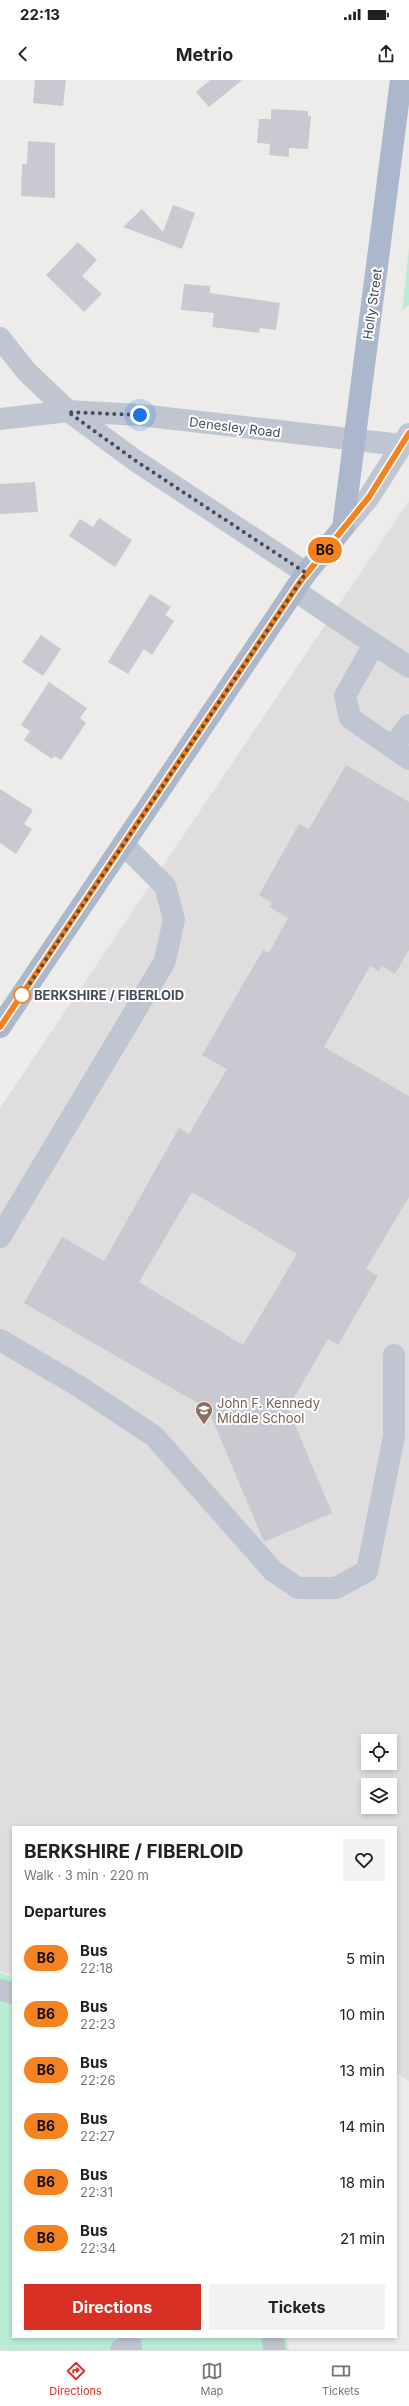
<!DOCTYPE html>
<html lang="en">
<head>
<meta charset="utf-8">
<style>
  :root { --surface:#fff; --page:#f2f2f2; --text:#202124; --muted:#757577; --line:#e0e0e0; --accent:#d93025 }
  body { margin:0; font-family:Inter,sans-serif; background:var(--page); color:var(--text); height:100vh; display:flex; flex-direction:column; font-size:15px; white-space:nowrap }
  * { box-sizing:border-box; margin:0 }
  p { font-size:13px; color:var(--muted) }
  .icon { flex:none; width:22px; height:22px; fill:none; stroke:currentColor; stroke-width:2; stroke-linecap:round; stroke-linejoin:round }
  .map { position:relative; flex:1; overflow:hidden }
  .side { position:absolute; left:12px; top:1746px; width:385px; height:512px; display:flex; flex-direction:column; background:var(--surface); border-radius:0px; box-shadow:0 2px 6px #0003 }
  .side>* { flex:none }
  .badge { padding:0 8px; border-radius:13px; font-size:14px; line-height:26px }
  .controls { position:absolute; left:361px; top:1654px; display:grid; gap:8px }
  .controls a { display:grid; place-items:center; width:36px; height:36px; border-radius:0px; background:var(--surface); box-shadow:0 2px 6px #0003; font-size:20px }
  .you { position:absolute; width:20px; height:20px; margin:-10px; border:3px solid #fff; border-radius:50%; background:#1a73e8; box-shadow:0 0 0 6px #1a73e833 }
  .map>.badge { position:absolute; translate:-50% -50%; box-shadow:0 0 0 2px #fff }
  h2 { padding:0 12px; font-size:15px; line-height:36px }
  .round { display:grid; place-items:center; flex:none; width:42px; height:42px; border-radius:0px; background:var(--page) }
  .overview { display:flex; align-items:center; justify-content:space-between; height:68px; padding:0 12px }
  h1 { font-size:19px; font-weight:700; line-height:30px }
  .button { display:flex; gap:8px; margin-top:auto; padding:8px 12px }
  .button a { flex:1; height:46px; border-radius:0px; background:var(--accent); color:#fff; font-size:16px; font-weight:700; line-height:46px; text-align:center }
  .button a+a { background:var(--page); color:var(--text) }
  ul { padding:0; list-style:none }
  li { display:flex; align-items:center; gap:12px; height:56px; padding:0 12px }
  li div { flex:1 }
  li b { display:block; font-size:15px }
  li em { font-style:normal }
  li .badge { min-width:44px; font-weight:700; text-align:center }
  .status { display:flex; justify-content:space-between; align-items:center; height:28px; padding:0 20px; background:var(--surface); direction:ltr }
  .status svg { height:11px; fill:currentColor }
  header { display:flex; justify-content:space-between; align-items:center; height:52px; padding:0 12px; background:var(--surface); font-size:18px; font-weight:700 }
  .tabs { display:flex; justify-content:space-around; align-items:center; height:56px; border-top:1px solid var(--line); background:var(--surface); font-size:11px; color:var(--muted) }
  .tabs a { display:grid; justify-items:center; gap:2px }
  .tabs .current { color:var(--accent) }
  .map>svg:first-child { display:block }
  .education { fill:#dfdddd; fill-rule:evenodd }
  .green { fill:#b9edd4 }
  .building { fill:#c8c9d1; fill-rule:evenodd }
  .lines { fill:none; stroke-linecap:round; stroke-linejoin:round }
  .minor { stroke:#bfc6d1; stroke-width:22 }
  .major { stroke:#abb7ca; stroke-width:22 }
  .line-casing { stroke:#fff; stroke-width:9 }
  .line { stroke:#f58220; stroke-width:6 }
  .walk { stroke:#444c58; stroke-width:4; stroke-dasharray:0 7.2 }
  .stop-dot { fill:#fff; stroke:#f58220; stroke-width:2 }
  .labels { text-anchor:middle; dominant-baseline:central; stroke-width:4; stroke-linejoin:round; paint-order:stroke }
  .street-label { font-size:13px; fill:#444c58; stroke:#fff }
  .stop-label { font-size:13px; font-weight:bold; fill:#444c58; stroke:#fff; text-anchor:start }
  .education-label { font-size:13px; fill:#785e54; stroke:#fff; text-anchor:start }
</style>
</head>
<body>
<div class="status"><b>22:13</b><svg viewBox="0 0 49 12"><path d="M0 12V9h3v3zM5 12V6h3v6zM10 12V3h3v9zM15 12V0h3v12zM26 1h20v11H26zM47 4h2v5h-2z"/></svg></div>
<header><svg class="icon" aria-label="back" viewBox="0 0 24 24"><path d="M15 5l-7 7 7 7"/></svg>Metrio<svg class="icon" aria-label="share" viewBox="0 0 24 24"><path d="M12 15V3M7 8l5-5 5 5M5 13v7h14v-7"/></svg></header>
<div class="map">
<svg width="409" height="2270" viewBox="0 0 409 2270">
  <rect width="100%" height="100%" fill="#eeeceb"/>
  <!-- education -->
  <path class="education" d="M 408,422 L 409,423 L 409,2001 L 396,1993 L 396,1747 L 13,1747 L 13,1896 L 0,1891 L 0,1028 ZM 368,1661 L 390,1661 L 390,1683 L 368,1683 ZM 368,1705 L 390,1705 L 390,1727 L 368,1727 Z"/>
  <!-- green -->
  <g class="green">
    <path d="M 409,167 L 409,225 L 402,231 Z"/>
    <path d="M 0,1893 L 13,1897 L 13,2257 L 286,2257 L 289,2270 L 0,2270 Z"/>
  </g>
  <!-- building -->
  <g class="building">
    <path d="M 35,0 L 66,0 L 63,26 L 33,23 Z"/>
    <path d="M 210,0 L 242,0 L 209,27 L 196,12 Z"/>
    <path d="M 271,29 L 308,31 L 308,36 L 311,36 L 308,69 L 289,68 L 289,77 L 269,75 L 270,64 L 257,63 L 259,39 L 271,39 Z"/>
    <path d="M 28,61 L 55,63 L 55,118 L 21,116 L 22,84 L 27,84 Z"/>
    <path d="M 173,125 L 195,133 L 182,169 L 123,147 L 142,129 L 163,152 Z"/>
    <path d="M 78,162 L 97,180 L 82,196 L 102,214 L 84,232 L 46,195 Z"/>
    <path d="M 184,204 L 210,206 L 210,213 L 280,223 L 276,250 L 260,248 L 259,253 L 212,247 L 214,233 L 181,230 Z"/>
    <path d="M 35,402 L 38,432 L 0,434 L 0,404 Z"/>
    <path d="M 99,438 L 132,460 L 115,487 L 69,456 L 80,439 L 93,447 Z"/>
    <path d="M 150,514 L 171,527 L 165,535 L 174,541 L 152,575 L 144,569 L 128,594 L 108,582 Z"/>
    <path d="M 41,555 L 61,569 L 43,596 L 22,582 Z"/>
    <path d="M 49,602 L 87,628 L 80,638 L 86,643 L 61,680 L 54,676 L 52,679 L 24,660 L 30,651 L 21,645 Z"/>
    <path d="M 346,685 L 409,722 L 409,870 L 395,894 L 382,886 L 379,891 L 370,886 L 324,967 L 409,1016 L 409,1117 L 366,1189 L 378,1196 L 338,1265 L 328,1259 L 288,1328 L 332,1433 L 264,1462 L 208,1329 L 24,1223 L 62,1157 L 104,1181 L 179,1048 L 189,1054 L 227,989 L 202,975 L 263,870 L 269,873 L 288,838 L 269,827 L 272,823 L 259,815 L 299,744 L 309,749 ZM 192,1112 L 297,1174 L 243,1265 L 139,1202 Z"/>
    <path d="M 0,709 L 33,730 L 24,744 L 32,749 L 16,774 L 0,763 Z"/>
  </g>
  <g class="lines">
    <!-- minor -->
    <g class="minor">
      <path d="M 0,258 L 27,292 L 68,331 L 140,335 L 401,365"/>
      <path d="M 0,339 L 68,331 L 136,381 L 306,493"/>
      <path d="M 343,448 L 369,417 L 409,354"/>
      <path d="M 294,510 L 374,564 L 345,616 L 350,638 L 409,679"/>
      <path d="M 374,564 L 409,587"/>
      <path d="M 393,667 L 409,645"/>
      <path d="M 0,1157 L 165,881 L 174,839 L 165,806 L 123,764"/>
      <path d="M 0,1260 L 77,1305 L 154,1356 L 273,1491 L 298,1508 L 336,1508 L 367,1491 L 394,1356 L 394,1275"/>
      <path d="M 0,1910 L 13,1913"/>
      <path d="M 272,2257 L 275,2270"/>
      <path d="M 121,2270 L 131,2268 L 129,2257"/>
    </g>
    <!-- major -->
    <path class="major" d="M 0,947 L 306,493 L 343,448 L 401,0"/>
  </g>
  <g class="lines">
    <defs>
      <path id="line" d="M 0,947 L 300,502 L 369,417 L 409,353"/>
    </defs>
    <!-- line casing -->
    <use href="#line" class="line-casing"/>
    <!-- line -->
    <use href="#line" class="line"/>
    <!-- walk -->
    <path class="walk" d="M 22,915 L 306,493 L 136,381 L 68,332 L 140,335"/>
  </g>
  <!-- icons -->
  <defs>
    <symbol id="school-pin" viewBox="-11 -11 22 30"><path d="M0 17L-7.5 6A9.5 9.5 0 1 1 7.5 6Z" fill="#8d6e63" stroke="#fff"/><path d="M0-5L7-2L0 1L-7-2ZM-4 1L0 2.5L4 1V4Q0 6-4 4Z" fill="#fff"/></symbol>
  </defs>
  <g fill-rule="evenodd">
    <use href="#school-pin" x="194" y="1320" width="20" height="27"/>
  </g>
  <!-- markers -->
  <circle class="stop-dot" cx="22" cy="915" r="8"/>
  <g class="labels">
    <!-- street labels -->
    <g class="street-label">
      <text transform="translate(372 224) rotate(-82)">Holly Street</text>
      <text transform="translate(235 347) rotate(7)">Denesley Road</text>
    </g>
    <!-- stop labels -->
    <g class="stop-label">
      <text x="34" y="915">BERKSHIRE / FIBERLOID</text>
    </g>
    <!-- education labels -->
    <g class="education-label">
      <text x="217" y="1323">John F. Kennedy<tspan x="217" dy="15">Middle School</tspan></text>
    </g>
  </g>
</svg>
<div class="controls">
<a><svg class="icon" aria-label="locate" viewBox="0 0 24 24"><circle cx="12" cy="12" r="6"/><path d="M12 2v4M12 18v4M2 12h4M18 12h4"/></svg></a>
<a><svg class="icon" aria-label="layers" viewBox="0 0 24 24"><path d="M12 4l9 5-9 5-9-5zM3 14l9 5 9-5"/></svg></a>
</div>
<div class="you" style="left:140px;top:335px"></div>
<b class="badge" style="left:325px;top:470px;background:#f58220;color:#111">B6</b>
<section class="side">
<div class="overview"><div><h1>BERKSHIRE / FIBERLOID</h1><p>Walk · 3 min · 220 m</p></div><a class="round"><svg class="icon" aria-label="heart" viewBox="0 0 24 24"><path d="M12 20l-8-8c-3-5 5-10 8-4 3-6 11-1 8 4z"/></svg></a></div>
<h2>Departures</h2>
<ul>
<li><span class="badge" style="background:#f58220;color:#111">B6</span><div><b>Bus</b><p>22:18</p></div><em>5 min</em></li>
<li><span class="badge" style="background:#f58220;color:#111">B6</span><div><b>Bus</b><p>22:23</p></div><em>10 min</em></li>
<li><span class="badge" style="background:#f58220;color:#111">B6</span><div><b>Bus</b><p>22:26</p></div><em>13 min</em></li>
<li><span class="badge" style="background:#f58220;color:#111">B6</span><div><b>Bus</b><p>22:27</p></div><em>14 min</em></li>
<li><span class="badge" style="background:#f58220;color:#111">B6</span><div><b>Bus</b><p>22:31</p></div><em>18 min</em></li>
<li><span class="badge" style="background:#f58220;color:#111">B6</span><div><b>Bus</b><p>22:34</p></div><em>21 min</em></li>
</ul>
<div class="button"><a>Directions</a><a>Tickets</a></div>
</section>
</div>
<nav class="tabs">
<a class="current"><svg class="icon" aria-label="directions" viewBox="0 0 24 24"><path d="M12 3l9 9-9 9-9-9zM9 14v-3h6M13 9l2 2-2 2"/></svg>Directions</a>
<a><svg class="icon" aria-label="map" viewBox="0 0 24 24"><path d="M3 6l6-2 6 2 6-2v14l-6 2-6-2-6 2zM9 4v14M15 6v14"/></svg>Map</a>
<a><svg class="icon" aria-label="tickets" viewBox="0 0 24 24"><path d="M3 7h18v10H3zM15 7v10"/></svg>Tickets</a>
</nav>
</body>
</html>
